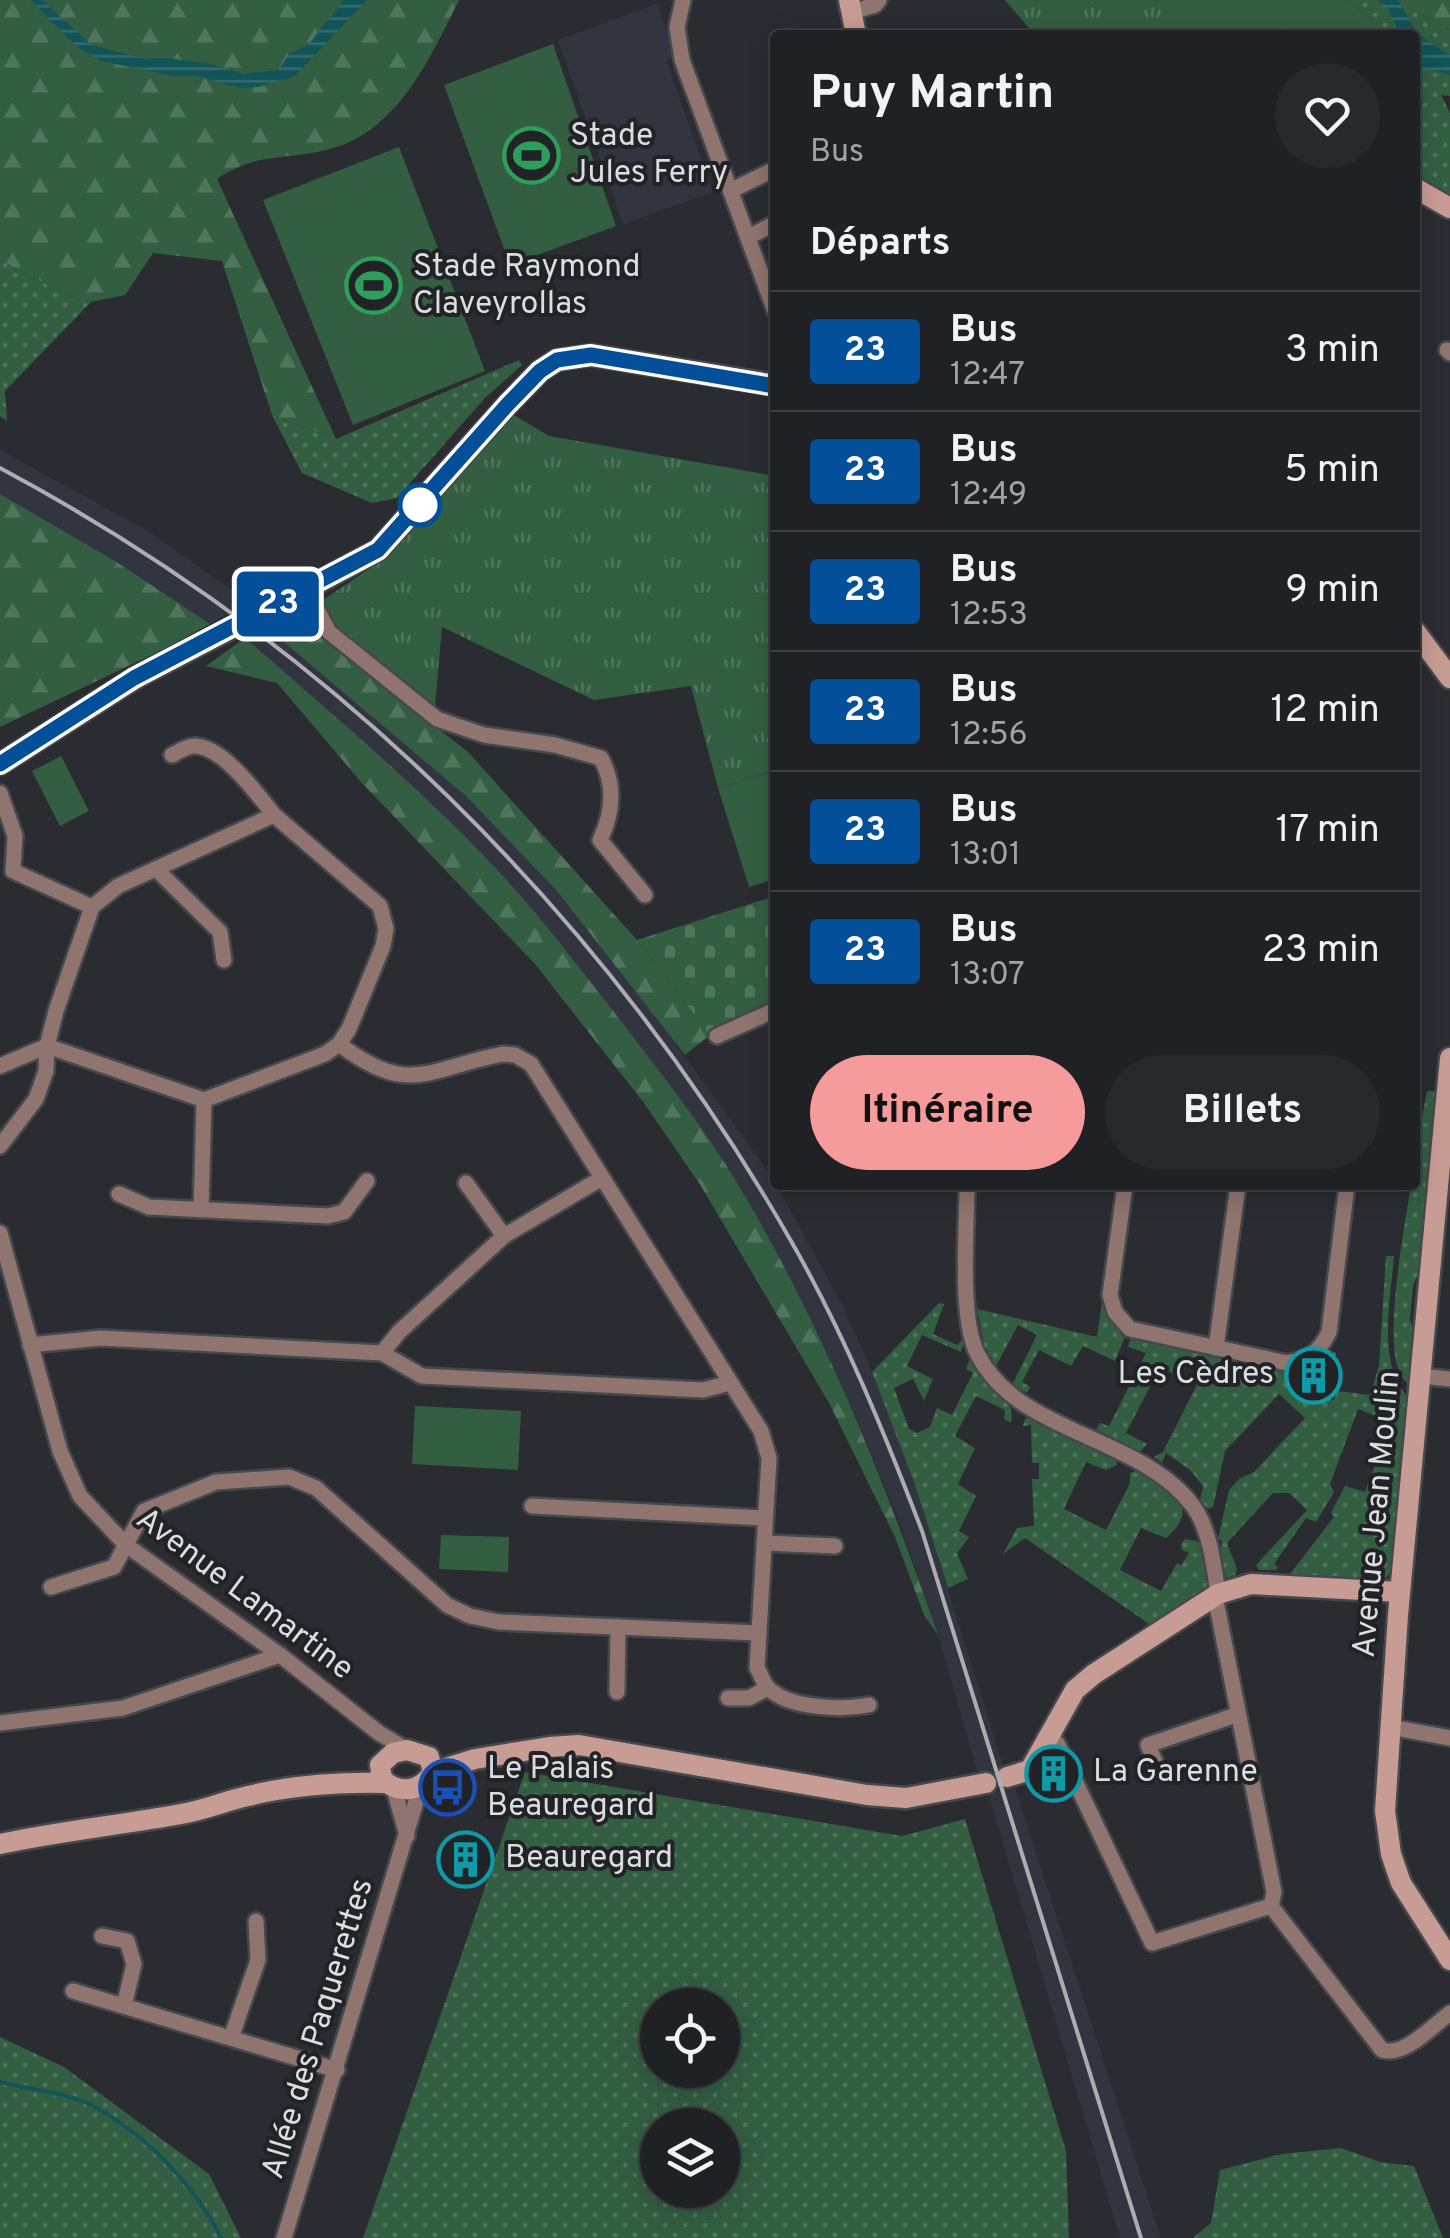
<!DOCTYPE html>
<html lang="fr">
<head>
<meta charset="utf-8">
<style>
  :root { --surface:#202125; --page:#28292d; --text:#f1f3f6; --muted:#a2a3a7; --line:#3d3e42; --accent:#f59b9c }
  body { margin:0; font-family:Overpass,sans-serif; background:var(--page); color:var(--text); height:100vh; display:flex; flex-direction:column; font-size:38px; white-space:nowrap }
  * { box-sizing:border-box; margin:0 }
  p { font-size:32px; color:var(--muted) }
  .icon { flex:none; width:55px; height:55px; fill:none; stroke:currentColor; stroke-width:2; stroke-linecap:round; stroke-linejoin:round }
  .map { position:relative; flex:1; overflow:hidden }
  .side { position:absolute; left:770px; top:30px; width:650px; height:1160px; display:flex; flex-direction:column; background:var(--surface); border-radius:10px; box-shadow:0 5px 25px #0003,0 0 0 2px var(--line) }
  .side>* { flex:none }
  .badge { padding:0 20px; border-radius:8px; font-size:35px; line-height:65px }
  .buttons { position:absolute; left:640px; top:1988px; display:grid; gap:20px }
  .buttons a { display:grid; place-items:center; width:100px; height:100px; border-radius:50%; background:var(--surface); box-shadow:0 5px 25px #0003,0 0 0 2px var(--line); font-size:50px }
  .map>.badge { position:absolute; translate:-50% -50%; box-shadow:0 0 0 5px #fff }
  h2 { padding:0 40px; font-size:38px; line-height:90px }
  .round { display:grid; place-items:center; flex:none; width:105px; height:105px; border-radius:52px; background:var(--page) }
  .overview { display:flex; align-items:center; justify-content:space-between; height:170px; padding:0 40px }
  h1 { font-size:48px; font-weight:700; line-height:75px }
  .cta { display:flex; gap:20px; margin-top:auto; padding:20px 40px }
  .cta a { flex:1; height:115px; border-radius:60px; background:var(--accent); color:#111; font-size:40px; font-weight:700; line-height:115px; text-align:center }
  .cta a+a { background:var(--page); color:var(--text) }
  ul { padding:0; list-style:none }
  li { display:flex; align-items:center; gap:30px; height:120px; padding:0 40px; border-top:2px solid var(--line) }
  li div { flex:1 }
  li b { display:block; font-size:38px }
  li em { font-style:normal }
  li .badge { min-width:110px; font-weight:700; text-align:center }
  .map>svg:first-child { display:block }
  .built { fill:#32353f }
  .grass { fill:url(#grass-dots); fill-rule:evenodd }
  .forest { fill:url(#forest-firs) }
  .cemetery { fill:url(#cemetery-stones) }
  .park { fill:url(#park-tufts) }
  .pitch { fill:#335e42 }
  .water { fill:url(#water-rules) }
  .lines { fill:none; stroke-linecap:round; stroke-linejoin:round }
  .stream { stroke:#125458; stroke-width:4 }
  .street-casing { stroke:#47484d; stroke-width:20 }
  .secondary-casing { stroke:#47484d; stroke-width:25 }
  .street { stroke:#8f746f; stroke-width:15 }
  .secondary { stroke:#c79c94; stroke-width:20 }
  .rail { stroke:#acadb1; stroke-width:4 }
  .secondary-bridge-casing { stroke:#47484d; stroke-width:25; stroke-linecap:butt }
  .secondary-bridge { stroke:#c79c94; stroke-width:20 }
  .line-casing { stroke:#fff; stroke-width:22 }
  .line { stroke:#034f9a; stroke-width:15 }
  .stop-dot { fill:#fff; stroke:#034f9a; stroke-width:5 }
  .labels { text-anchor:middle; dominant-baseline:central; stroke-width:8; stroke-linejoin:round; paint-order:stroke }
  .poi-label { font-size:32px; fill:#dcdde1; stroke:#222327; text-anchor:start }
  .street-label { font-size:32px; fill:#dcdde1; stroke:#222327 }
</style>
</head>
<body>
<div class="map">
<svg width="1450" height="2238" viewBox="0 0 1450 2238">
  <defs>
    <pattern id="grass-dots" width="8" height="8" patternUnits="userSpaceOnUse" patternTransform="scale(2.5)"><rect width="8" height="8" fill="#335e42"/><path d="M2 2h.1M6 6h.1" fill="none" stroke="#50755d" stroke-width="1.8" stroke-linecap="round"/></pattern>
    <pattern id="forest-firs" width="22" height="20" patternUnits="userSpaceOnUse" patternTransform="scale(2.5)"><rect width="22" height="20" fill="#335e42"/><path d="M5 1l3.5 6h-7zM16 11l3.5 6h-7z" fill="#50755d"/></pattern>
    <pattern id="cemetery-stones" width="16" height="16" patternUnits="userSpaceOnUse" patternTransform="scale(2.5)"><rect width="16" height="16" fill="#335e42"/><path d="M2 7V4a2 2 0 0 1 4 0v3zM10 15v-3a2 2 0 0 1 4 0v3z" fill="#50755d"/></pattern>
    <pattern id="park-tufts" width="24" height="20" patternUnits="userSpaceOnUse" patternTransform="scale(2.5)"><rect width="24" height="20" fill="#335e42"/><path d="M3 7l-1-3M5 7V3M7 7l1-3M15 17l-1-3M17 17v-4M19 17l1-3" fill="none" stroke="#50755d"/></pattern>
    <pattern id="water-rules" width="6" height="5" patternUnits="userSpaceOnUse" patternTransform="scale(2.5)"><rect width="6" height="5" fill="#125458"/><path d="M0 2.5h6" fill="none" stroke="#346c70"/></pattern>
  </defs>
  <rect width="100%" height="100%" fill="#2b2c31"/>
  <!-- built -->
  <g class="built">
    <path d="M 657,4 L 675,52 L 667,62 L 713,192 L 623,224 L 558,40 Z"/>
    <path d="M 0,450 L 146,530 L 249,602 L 210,624 L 115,561 L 0,494 Z"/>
    <path d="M 266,627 L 467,797 L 557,891 L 623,972 L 771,1175 L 844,1308 L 872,1372 L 915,1485 L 1005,1771 L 979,1777 L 938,1635 L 899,1521 L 851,1407 L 739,1185 L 669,1084 L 568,952 L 486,858 L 374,752 L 245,638 Z"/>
    <path d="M 1015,1788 L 1161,2238 L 1120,2238 L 988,1793 Z"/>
  </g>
  <!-- grass -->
  <g class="grass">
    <path d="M 1346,0 L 1393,0 L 1450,29 L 1450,96 L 1441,95 L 1450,113 L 1450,195 L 1415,179 L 1415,140 L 1423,101 L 1415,95 L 1415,35 L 1377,35 L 1367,16 Z"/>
    <path d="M 0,260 L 77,300 L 91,302 L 5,391 L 7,421 L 0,416 Z"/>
    <path d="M 519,360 L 522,365 L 484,399 L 397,498 L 372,503 L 302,473 L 272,415 L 336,439 Z"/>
    <path d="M 1427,1091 L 1437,1091 L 1421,1266 L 1413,1286 L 1410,1320 L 1415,1333 L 1410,1386 C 1407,1382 1402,1379 1400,1374 C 1383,1338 1405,1226 1411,1185 L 1415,1185 L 1415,1157 Z"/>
    <path d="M 1386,1256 L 1394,1256 C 1391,1298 1376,1365 1409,1398 L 1392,1572 L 1381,1582 L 1290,1574 L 1334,1517 L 1331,1513 L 1345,1486 L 1365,1492 L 1391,1422 L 1358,1409 L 1330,1484 L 1334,1492 L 1316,1522 L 1306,1518 L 1274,1564 L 1278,1567 L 1276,1570 L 1259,1570 L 1256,1565 L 1307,1510 L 1289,1493 L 1273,1493 L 1227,1543 L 1237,1569 L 1235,1575 L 1227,1578 L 1221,1573 L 1218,1562 L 1222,1541 L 1218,1539 L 1229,1490 L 1239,1479 L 1254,1472 L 1305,1418 L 1279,1394 L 1225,1451 L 1213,1507 L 1208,1509 L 1200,1501 L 1203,1486 L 1190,1470 L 1166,1453 L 1162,1463 L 1154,1457 L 1163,1452 L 1206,1367 L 1189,1360 L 1180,1377 L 1160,1367 L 1126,1433 L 1147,1444 L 1140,1452 L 1096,1429 L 1100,1423 L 1109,1426 L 1146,1353 L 1128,1347 L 1132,1335 L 1290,1369 L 1310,1365 L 1328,1349 L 1336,1353 L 1328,1389 L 1296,1382 L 1293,1390 L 1334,1400 L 1337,1391 L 1370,1395 L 1379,1366 Z"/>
    <path d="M 1104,1288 L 1127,1332 L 1115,1361 L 1083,1346 L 1071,1366 L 1039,1350 L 1022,1382 L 1030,1387 L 1027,1393 L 1012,1385 L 1037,1335 L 1018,1325 L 996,1366 L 984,1345 L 977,1309 L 1097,1337 Z"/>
    <path d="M 939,1303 L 944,1304 L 933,1334 L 957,1345 L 962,1340 L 964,1342 L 961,1352 L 922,1335 L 907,1366 L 933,1379 L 924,1401 L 913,1379 L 894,1388 L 909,1429 L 917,1433 L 930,1427 L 937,1408 L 952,1415 L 973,1373 L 966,1369 L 970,1358 L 974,1358 C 977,1366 980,1376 985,1382 C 997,1398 1016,1399 1011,1423 L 1004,1419 L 1005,1410 L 976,1396 L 955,1436 L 975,1448 L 958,1484 L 976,1496 L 959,1531 L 969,1537 L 957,1553 L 968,1579 L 948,1588 L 915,1485 L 872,1372 Z"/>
    <path d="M 1034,1414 L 1116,1456 L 1117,1465 L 1106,1470 L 1086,1462 L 1064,1509 L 1106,1530 L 1130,1483 L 1130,1473 L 1138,1470 C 1172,1484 1203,1507 1166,1538 L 1141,1528 L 1120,1570 L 1161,1591 L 1177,1563 L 1181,1565 L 1189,1553 L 1182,1550 L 1181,1544 L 1185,1539 L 1197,1541 L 1203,1547 L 1208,1582 L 1204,1594 L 1152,1626 L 1025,1538 L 1003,1554 L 1017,1528 L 1034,1526 L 1032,1479 L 1039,1479 L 1039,1463 L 1032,1463 L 1031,1425 L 1023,1426 L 1025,1419 Z"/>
    <path d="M 525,1772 L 902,1836 L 965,1819 L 1066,2151 L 1069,2238 L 363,2238 ZM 658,2005 L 722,2005 L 722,2070 L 658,2070 ZM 658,2125 L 722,2125 L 722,2190 L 658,2190 Z"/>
    <path d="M 0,2037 L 64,2067 L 209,2174 L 241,2238 L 0,2238 Z"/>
    <path d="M 1341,2148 L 1380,2162 L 1414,2166 L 1443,2238 L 1193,2238 L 1211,2223 L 1220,2170 L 1282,2154 Z"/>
  </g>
  <!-- forest -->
  <g class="forest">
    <path d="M 0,0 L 459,0 C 430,58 397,134 326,150 C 284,160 255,153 217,179 L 336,439 L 272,415 L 222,261 L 153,253 L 125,295 L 91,302 L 77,300 L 0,260 Z"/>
    <path d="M 1393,0 L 1450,0 L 1450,29 L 1448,28 Z"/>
    <path d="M 0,494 L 115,561 L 210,624 L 162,650 L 0,727 Z"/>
    <path d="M 299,612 L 329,643 L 468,752 L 637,940 L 710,1035 L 685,1055 L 557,891 L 467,797 L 266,627 Z"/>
    <path d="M 245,638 C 326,709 410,779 485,857 C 531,904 571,957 611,1008 C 655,1066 702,1124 739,1186 C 823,1327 885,1481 938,1635 L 924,1615 L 895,1537 L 829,1403 L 701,1186 L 644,1103 L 535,964 L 361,782 L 277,683 L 206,666 Z"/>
  </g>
  <!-- cemetery -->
  <path class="cemetery" d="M 775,896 L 775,1006 L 710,1035 L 637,940 Z"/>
  <!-- park -->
  <g class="park">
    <path d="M 1005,0 L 1346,0 L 1367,16 L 1377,35 L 1035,35 Z"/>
    <path d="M 509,412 L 549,436 L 775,476 L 775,770 L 718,788 L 691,686 L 594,700 L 442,627 L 435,705 L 329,622 L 320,602 L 378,563 Z"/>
  </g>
  <!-- pitch -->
  <g class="pitch">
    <path d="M 1203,0 L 1317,0 L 1348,12 L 1338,35 L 1311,35 L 1270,20 L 1263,35 L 1215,35 L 1192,26 Z"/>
    <path d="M 553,44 L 616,226 L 510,265 L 444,85 Z"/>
    <path d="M 399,147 L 485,371 L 353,425 L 263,200 Z"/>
    <path d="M 61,756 L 89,811 L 60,826 L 32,771 Z"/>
    <path d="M 775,770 L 775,879 L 749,887 L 718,788 Z"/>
    <path d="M 415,1406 L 521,1411 L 518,1470 L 412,1464 Z"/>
    <path d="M 441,1535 L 509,1537 L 508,1572 L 439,1569 Z"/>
  </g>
  <!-- water -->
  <g class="water">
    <path d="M 30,0 L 42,0 L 92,45 L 145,59 L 160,57 L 211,64 L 243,74 L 278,70 L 289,54 L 308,45 L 344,0 L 367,0 L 295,76 L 258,87 L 240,88 L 196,76 L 173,76 L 101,61 L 76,46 Z"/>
    <path d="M 1378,0 L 1398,0 L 1417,34 L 1450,55 L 1450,75 L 1433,70 L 1415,70 L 1415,62 L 1423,59 L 1415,51 L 1415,35 L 1400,35 L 1388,9 Z"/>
  </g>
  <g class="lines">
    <!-- stream -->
    <path class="stream" d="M 0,2082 C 29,2090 65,2092 91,2105 C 143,2132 196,2186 221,2238"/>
    <defs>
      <g id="street">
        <path d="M 683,0 L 677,27 L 682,60 L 775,311"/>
        <path d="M 852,12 L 875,5 L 879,0"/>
        <path d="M 732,190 L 775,169"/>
        <path d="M 749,237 L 775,223"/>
        <path d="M 1447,350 L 1450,353"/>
        <path d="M 307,590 L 329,632 L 437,719 L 484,735 L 555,745 L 601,758 C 616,786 613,813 600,840 L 645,895"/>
        <path d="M 172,755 C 178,752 187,746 194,746 C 222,745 258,795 274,815"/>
        <path d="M 0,793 L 15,836 L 13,871 L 92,907 L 56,1011 L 47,1046 L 46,1071 L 36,1099 L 0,1146"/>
        <path d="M 156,869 L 220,932 L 224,960"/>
        <path d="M 92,907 L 118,886 L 274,815 L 380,906 L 386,929 L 383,946 L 349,1029 L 339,1044 L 325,1054 L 204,1100"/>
        <path d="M 717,1036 L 775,1010"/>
        <path d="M 339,1044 C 410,1098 428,1068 503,1054 L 515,1055 L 531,1064 L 761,1431 L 769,1458 L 757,1668 C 761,1674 764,1685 769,1689 C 791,1709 843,1710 869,1705"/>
        <path d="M 0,1066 L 47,1046 L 204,1100"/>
        <path d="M 466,1183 L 504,1236"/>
        <path d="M 967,1185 C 967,1229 959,1316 977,1353 C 1017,1435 1140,1435 1193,1506 C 1210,1529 1214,1566 1218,1594"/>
        <path d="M 1125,1185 L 1110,1295 L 1115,1312 L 1130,1329 L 1287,1363 C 1309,1359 1319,1353 1329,1332 L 1347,1185"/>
        <path d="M 119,1194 L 149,1207 L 328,1216 L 344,1212 L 367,1181"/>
        <path d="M 201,1210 L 204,1100"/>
        <path d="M 0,1233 L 60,1451 L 80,1496 L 126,1545 L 280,1655 L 379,1733 L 407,1750"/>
        <path d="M 30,1345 L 101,1338 L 382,1353 L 422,1376 L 703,1390 L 730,1383"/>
        <path d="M 1216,1348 L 1238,1185"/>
        <path d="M 382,1353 L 399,1332 L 504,1236 L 602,1178"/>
        <path d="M 1421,1376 L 1450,1379"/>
        <path d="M 532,1506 L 765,1518"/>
        <path d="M 764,1543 L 835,1546"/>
        <path d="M 51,1587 L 114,1567 L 144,1511 L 216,1482 L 289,1477 L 316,1488 L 447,1605 L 470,1616 L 499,1622 L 759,1633"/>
        <path d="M 1215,1596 L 1274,1892 L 1271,1906 L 1382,2050 C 1405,2057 1432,2026 1450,2013"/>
        <path d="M 617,1692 L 618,1627"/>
        <path d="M 728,1698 L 749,1698 L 768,1688"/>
        <path d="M 0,1723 L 123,1708 L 280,1655"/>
        <path d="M 1390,1727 L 1450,1738"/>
        <path d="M 1049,1735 L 1057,1743 L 1152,1943 L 1271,1906"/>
        <path d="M 1160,1773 L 1148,1745 L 1236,1715"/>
        <path d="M 394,1789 L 407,1836"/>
        <path d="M 102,1936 L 127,1941 L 134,1964 L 124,2006"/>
        <path d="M 73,1991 L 337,2070"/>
        <path d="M 231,2038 L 258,1960 L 256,1921"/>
        <path d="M 284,2238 L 421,1785"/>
      </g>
      <g id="secondary">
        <path d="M 849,0 L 856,35"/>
        <path d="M 1415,188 L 1450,208"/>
        <path d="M 255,616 L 378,550 L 508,404 L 540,371 L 557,360 L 591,355 L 775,385"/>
        <path d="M 1415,631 L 1450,678"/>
        <path d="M 0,764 L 135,678 L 228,630"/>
        <path d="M 1450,1058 L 1398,1615 L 1385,1811 L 1391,1854 L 1401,1883 L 1450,1960"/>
        <path d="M 407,1750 L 429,1757 L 433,1772 C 421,1792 399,1795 382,1779 L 380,1765 L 393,1753 Z"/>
        <path d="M 433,1772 L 475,1759 L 549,1747 L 579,1745 L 867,1795 L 906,1798 L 986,1783"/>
        <path d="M 1007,1777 L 1030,1770 L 1075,1690 L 1094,1674 L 1218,1594 L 1251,1584 L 1400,1592"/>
        <path d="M 0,1844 C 60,1831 121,1825 181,1814 C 205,1810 225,1801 248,1796 C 293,1785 339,1782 385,1783"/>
      </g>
    </defs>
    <!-- street casing -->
    <use href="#street" class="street-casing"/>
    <!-- secondary casing -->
    <use href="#secondary" class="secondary-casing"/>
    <!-- street -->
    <use href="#street" class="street"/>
    <!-- secondary -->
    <use href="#secondary" class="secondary"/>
    <!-- rail -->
    <path class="rail" d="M 0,468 C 332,645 605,915 791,1241 C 844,1333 884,1432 922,1531 L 1141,2238"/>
    <defs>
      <path id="secondary-bridge" d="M 228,630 L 255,616"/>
    </defs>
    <!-- secondary-bridge casing -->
    <use href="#secondary-bridge" class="secondary-bridge-casing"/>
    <!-- secondary-bridge -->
    <use href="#secondary-bridge" class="secondary-bridge"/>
  </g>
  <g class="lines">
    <defs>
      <path id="line" d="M 0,764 L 134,678 L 378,550 L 508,404 L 540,371 L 557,360 L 591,355 L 775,386"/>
    </defs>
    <!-- line casing -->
    <use href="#line" class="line-casing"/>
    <!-- line -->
    <use href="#line" class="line"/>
  </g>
  <!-- icons -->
  <defs>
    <symbol id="stadium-ring" viewBox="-11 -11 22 22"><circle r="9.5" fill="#222327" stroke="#2e9e5b" stroke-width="1.5"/><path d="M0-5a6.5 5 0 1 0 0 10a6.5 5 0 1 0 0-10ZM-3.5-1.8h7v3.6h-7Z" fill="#2e9e5b"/></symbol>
    <symbol id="building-ring" viewBox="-11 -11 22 22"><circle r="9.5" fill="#222327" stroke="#0f9aa8" stroke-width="1.5"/><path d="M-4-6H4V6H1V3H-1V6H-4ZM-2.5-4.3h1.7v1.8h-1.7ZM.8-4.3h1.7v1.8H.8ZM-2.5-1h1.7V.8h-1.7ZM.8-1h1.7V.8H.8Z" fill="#0f9aa8"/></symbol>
    <symbol id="bus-ring" viewBox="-11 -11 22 22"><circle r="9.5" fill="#222327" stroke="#1a4fb4" stroke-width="1.5"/><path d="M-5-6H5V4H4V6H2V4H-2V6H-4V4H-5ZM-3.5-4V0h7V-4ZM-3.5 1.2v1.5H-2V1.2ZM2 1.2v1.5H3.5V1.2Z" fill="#1a4fb4"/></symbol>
  </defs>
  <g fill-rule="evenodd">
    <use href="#stadium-ring" x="500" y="124" width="63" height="63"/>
    <use href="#stadium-ring" x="342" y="254" width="63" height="63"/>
    <use href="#building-ring" x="1282" y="1344" width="63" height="63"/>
    <use href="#building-ring" x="1022" y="1742" width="63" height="63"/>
    <use href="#bus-ring" x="416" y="1756" width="63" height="63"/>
    <use href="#building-ring" x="434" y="1828" width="63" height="63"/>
  </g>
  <!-- markers -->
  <circle class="stop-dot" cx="420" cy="505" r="20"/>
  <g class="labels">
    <!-- poi labels -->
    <g class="poi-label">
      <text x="570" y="137">Stade<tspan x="570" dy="37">Jules Ferry</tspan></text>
      <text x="413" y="268">Stade Raymond<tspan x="413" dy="37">Claveyrollas</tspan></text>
      <text x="1274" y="1375" text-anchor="end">Les Cèdres</text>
      <text x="487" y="1770">Le Palais<tspan x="487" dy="37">Beauregard</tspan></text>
      <text x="1093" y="1773">La Garenne</text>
      <text x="505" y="1859">Beauregard</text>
    </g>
    <!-- street labels -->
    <g class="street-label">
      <text transform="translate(1378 1514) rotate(-85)">Avenue Jean Moulin</text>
      <text transform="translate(244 1595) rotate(37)">Avenue Lamartine</text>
      <text transform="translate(319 2029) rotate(-73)">Allée des Paquerettes</text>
    </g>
  </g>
</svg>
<div class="buttons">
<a><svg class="icon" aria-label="locate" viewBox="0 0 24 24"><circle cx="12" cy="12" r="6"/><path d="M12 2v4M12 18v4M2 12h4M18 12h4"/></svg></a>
<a><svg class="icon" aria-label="layers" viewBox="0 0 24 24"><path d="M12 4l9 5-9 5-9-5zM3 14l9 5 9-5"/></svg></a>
</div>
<b class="badge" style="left:278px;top:604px;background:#034f9a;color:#fff">23</b>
<section class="side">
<div class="overview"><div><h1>Puy Martin</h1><p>Bus</p></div><a class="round"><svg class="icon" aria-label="heart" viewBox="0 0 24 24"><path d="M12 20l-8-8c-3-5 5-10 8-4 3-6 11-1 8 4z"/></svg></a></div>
<h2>Départs</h2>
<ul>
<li><span class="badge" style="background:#034f9a;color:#fff">23</span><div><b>Bus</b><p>12:47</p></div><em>3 min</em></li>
<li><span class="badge" style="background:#034f9a;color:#fff">23</span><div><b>Bus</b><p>12:49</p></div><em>5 min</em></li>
<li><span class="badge" style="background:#034f9a;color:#fff">23</span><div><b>Bus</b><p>12:53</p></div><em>9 min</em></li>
<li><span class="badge" style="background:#034f9a;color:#fff">23</span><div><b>Bus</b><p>12:56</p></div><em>12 min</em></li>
<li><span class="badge" style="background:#034f9a;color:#fff">23</span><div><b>Bus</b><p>13:01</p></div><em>17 min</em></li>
<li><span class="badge" style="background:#034f9a;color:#fff">23</span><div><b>Bus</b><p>13:07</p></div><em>23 min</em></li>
</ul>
<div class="cta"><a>Itinéraire</a><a>Billets</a></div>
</section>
</div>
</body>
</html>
